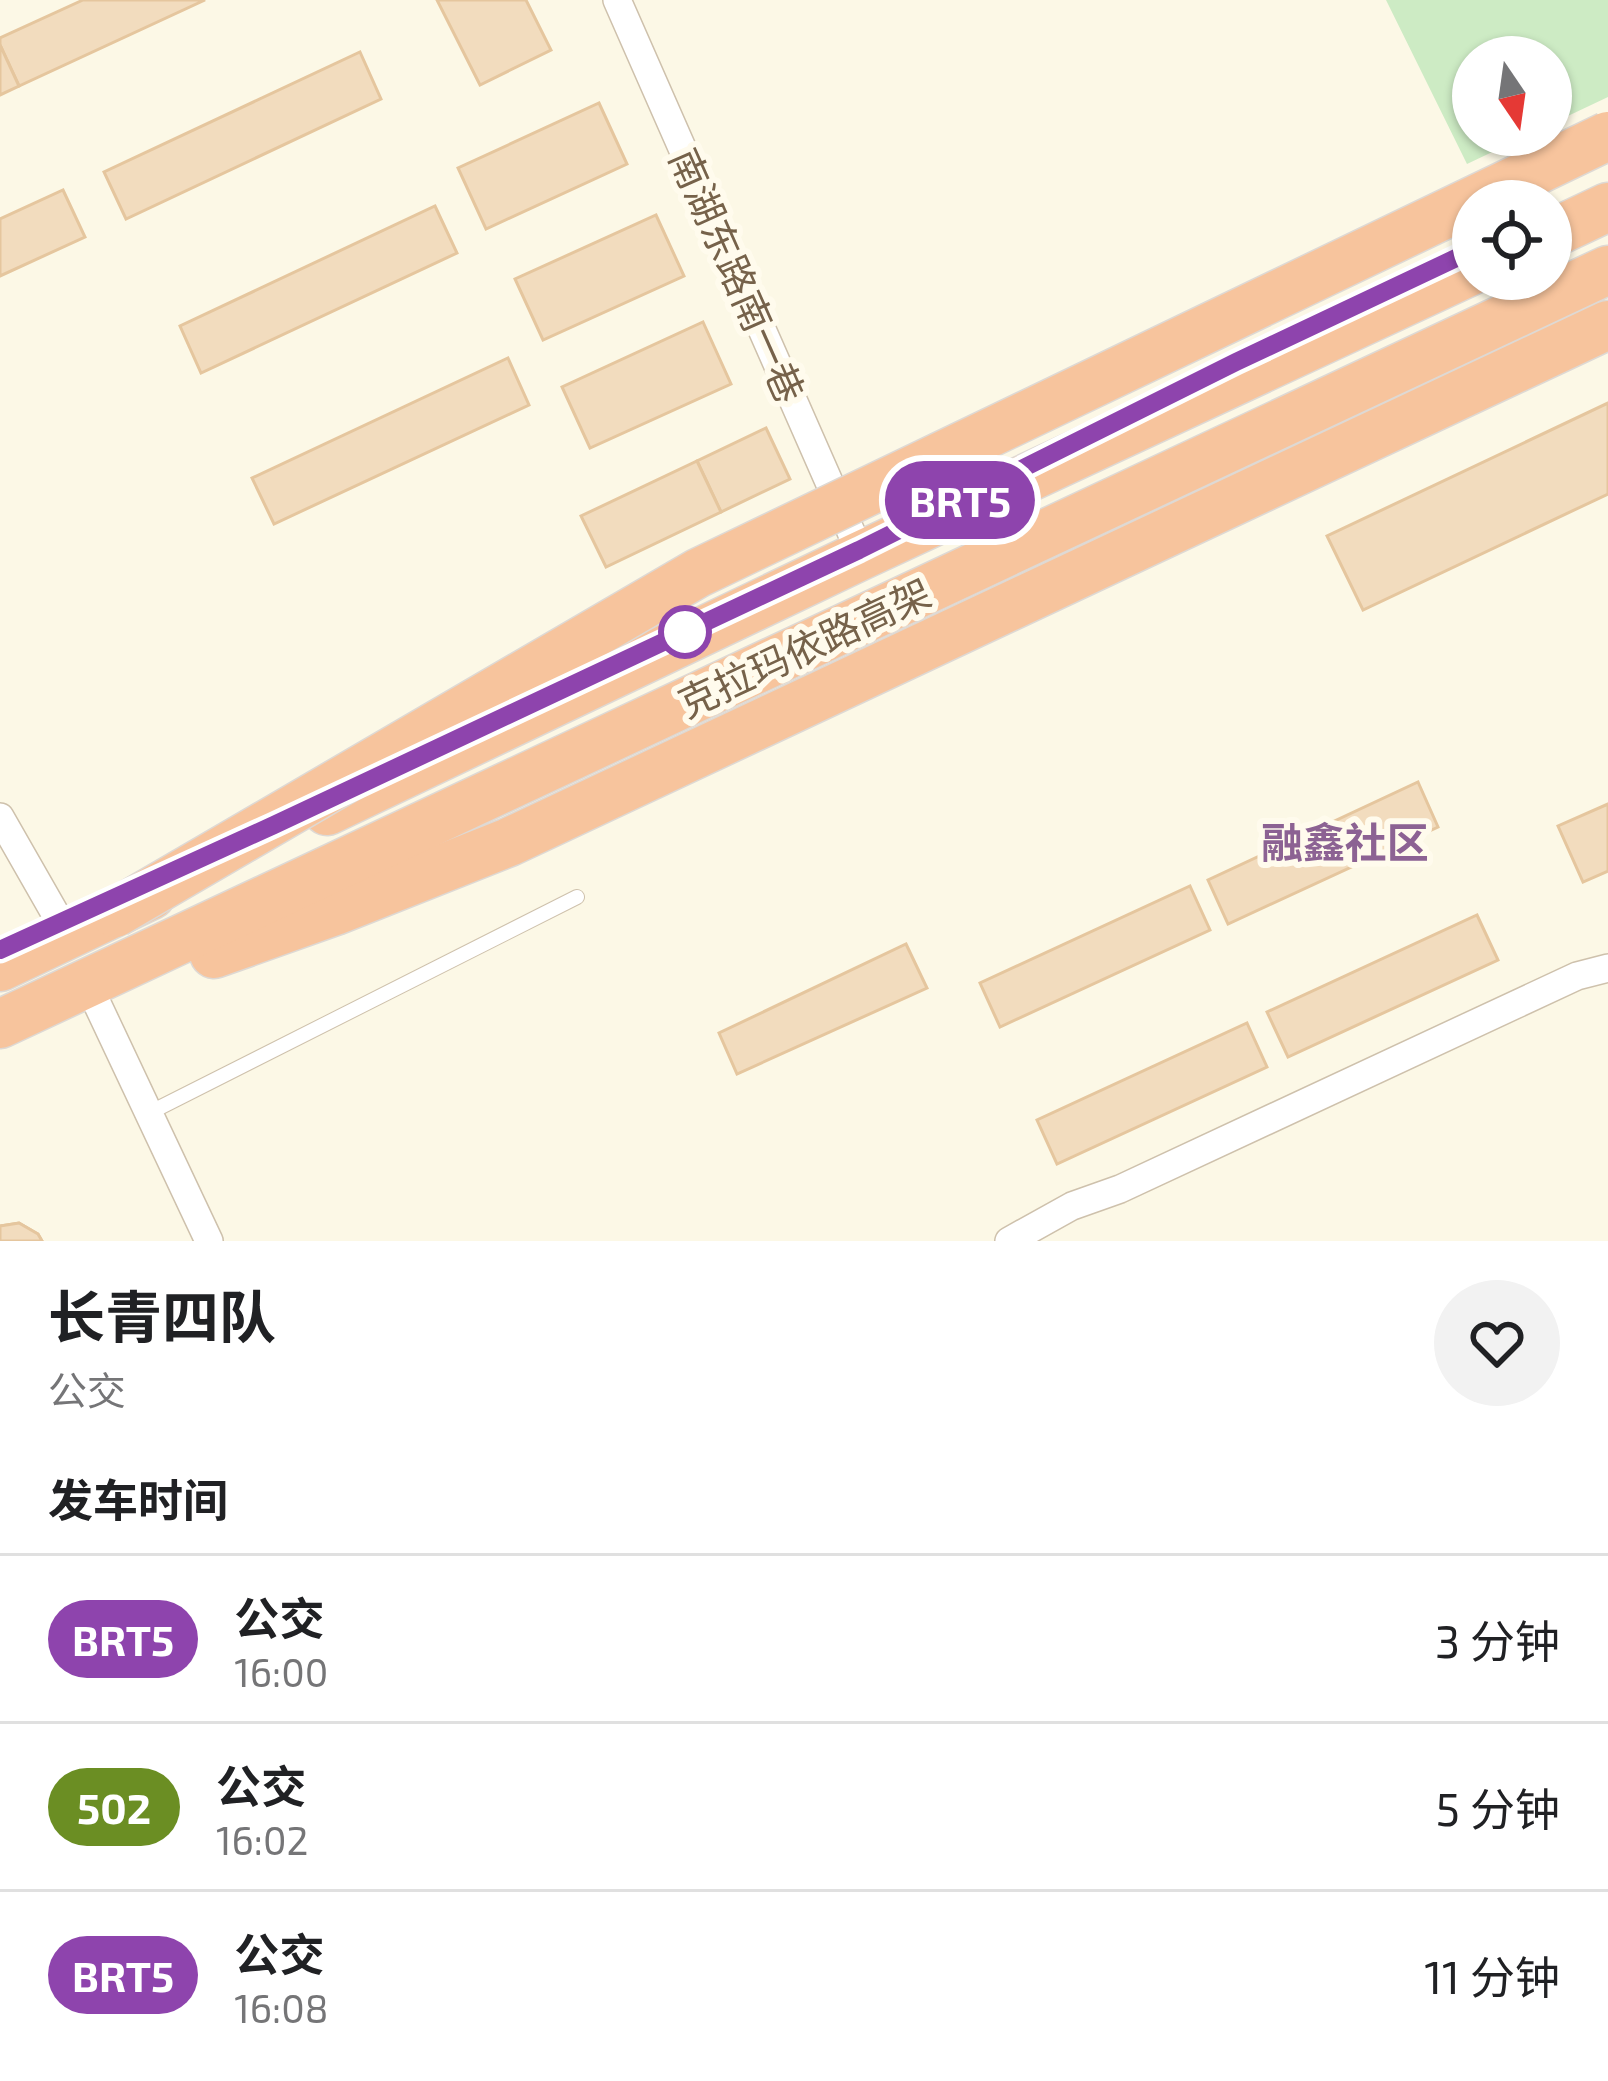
<!DOCTYPE html>
<html lang="zh">
<head>
<meta charset="utf-8">
<style>
  :root { --surface:#fff; --page:#f2f2f2; --text:#202124; --muted:#757577; --line:#e0e0e0 }
  body { margin:0; font-family:"Exo 2","Noto Sans SC",sans-serif; background:var(--page); color:var(--text); height:100vh; display:flex; flex-direction:column; font-size:45px; white-space:nowrap }
  * { box-sizing:border-box; margin:0 }
  p { font-size:39px; color:var(--muted) }
  .icon { flex:none; width:66px; height:66px; fill:none; stroke:currentColor; stroke-width:2; stroke-linecap:round; stroke-linejoin:round }
  .map { position:relative; height:1241px; overflow:hidden }
  .sheet { display:flex; flex-direction:column; background:var(--surface); flex:1 }
  .sheet>* { flex:none }
  .badge { padding:0 24px; border-radius:39px; font-size:42px; line-height:78px }
  .needle { width:78px; rotate:167deg }
  .tools { position:absolute; left:1452px; top:36px; display:grid; gap:24px }
  .tools a { display:grid; place-items:center; width:120px; height:120px; border-radius:50%; background:var(--surface); box-shadow:0 3px 9px #0004; font-size:60px }
  .map>.badge { position:absolute; translate:-50% -50%; box-shadow:0 0 0 6px #fff }
  h2 { padding:0 48px; font-size:45px; line-height:108px }
  .round { display:grid; place-items:center; flex:none; width:126px; height:126px; border-radius:63px; background:var(--page) }
  .head { display:flex; align-items:center; justify-content:space-between; height:204px; padding:0 48px }
  h1 { font-size:57px; font-weight:700; line-height:90px }
  ul { padding:0; list-style:none }
  li { display:flex; align-items:center; gap:36px; height:168px; padding:0 48px; border-top:3px solid var(--line) }
  li div { flex:1 }
  li b { display:block; font-size:45px }
  li em { font-style:normal }
  li .badge { min-width:132px; font-weight:700; text-align:center }
  .map>svg:first-child { display:block }
  .green { fill:#cdebc4 }
  .building { fill:#f2dcbe; stroke:#e5c69e; stroke-width:3 }
  .lines { fill:none; stroke-linecap:round; stroke-linejoin:round }
  .lane-casing { stroke:#cec1ac; stroke-width:16 }
  .street-casing { stroke:#cec1ac; stroke-width:30 }
  .highway-casing { stroke:#ded9d4; stroke-width:51 }
  .lane { stroke:#fff; stroke-width:14 }
  .street { stroke:#fff; stroke-width:27 }
  .highway { stroke:#f7c49d; stroke-width:48 }
  .highway-bridge-casing { stroke:#ded9d4; stroke-width:51; stroke-linecap:butt }
  .highway-bridge { stroke:#f7c49d; stroke-width:48 }
  .line-casing { stroke:#fff; stroke-width:27 }
  .line { stroke:#8e44ad; stroke-width:18 }
  .stop-dot { fill:#fff; stroke:#8e44ad; stroke-width:6 }
  .labels { text-anchor:middle; dominant-baseline:central; stroke-width:12; stroke-linejoin:round; paint-order:stroke }
  .street-label { font-size:39px; fill:#76624a; stroke:#fffbed }
  .neighbourhood-label { font-size:42px; font-weight:bold; fill:#8c6293; stroke:#fffbed }
</style>
</head>
<body>
<div class="map">
<svg width="1608" height="1241" viewBox="0 0 1608 1241">
  <rect width="100%" height="100%" fill="#fcf8e6"/>
  <!-- green -->
  <path class="green" d="M 1386,0 L 1608,0 L 1608,97 L 1551,124 L 1551,57 L 1473,57 L 1473,135 L 1528,135 L 1467,164 Z"/>
  <!-- building -->
  <g class="building">
    <path d="M 83,0 L 205,0 L 19,86 L 0,45 L 0,38 Z"/>
    <path d="M 437,0 L 526,0 L 551,50 L 480,85 Z"/>
    <path d="M 0,45 L 19,86 L 0,95 Z"/>
    <path d="M 360,52 L 381,99 L 126,219 L 104,172 Z"/>
    <path d="M 599,103 L 627,164 L 486,229 L 458,168 Z"/>
    <path d="M 63,190 L 85,237 L 0,276 L 0,219 Z"/>
    <path d="M 435,206 L 457,253 L 201,373 L 180,326 Z"/>
    <path d="M 656,215 L 684,276 L 543,340 L 515,279 Z"/>
    <path d="M 703,322 L 731,384 L 590,448 L 562,387 Z"/>
    <path d="M 508,358 L 529,405 L 274,524 L 252,478 Z"/>
    <path d="M 1608,403 L 1608,494 L 1363,610 L 1327,536 Z"/>
    <path d="M 766,428 L 790,479 L 721,512 L 697,461 Z"/>
    <path d="M 697,461 L 721,512 L 606,567 L 581,516 Z"/>
    <path d="M 1418,782 L 1438,827 L 1228,924 L 1208,880 Z"/>
    <path d="M 1608,804 L 1608,871 L 1583,882 L 1558,826 Z"/>
    <path d="M 1190,886 L 1210,930 L 1000,1027 L 980,983 Z"/>
    <path d="M 1477,915 L 1498,960 L 1288,1057 L 1267,1012 Z"/>
    <path d="M 906,944 L 927,988 L 737,1074 L 719,1033 Z"/>
    <path d="M 1247,1023 L 1267,1067 L 1057,1164 L 1037,1120 Z"/>
    <path d="M 19,1223 L 38,1234 L 42,1241 L 0,1241 L 0,1226 Z"/>
    <path d="M 19,1223 L 38,1234 L 42,1241 L 0,1241 L 0,1226 Z"/>
  </g>
  <g class="lines">
    <defs>
      <path id="lane" d="M 149,1113 L 577,897"/>
      <g id="street">
        <path d="M 617,0 L 859,550"/>
        <path d="M 0,817 L 60,922"/>
        <path d="M 94,997 L 209,1241"/>
        <path d="M 1009,1241 L 1072,1206 L 1120,1189 L 1577,976 L 1608,968"/>
      </g>
      <g id="highway">
        <path d="M 1551,234 L 1608,207"/>
        <path d="M 327,811 L 860,556 L 1473,270"/>
        <path d="M 214,954 L 335,911 L 509,842 L 1608,325"/>
        <path d="M 0,967 L 151,895"/>
        <path d="M 0,1024 L 1608,270"/>
      </g>
    </defs>
    <!-- lane casing -->
    <use href="#lane" class="lane-casing"/>
    <!-- street casing -->
    <use href="#street" class="street-casing"/>
    <!-- highway casing -->
    <use href="#highway" class="highway-casing"/>
    <!-- lane -->
    <use href="#lane" class="lane"/>
    <!-- street -->
    <use href="#street" class="street"/>
    <!-- highway -->
    <use href="#highway" class="highway"/>
    <defs>
      <path id="highway-bridge" d="M 115,913 L 698,573 L 1608,136"/>
    </defs>
    <!-- highway-bridge casing -->
    <use href="#highway-bridge" class="highway-bridge-casing"/>
    <!-- highway-bridge -->
    <use href="#highway-bridge" class="highway-bridge"/>
  </g>
  <g class="lines">
    <defs>
      <path id="line" d="M 0,950 L 274,825 L 859,550 L 1236,362 L 1473,250"/>
    </defs>
    <!-- line casing -->
    <use href="#line" class="line-casing"/>
    <!-- line -->
    <use href="#line" class="line"/>
  </g>
  <!-- markers -->
  <circle class="stop-dot" cx="685" cy="632" r="24"/>
  <g class="labels">
    <!-- street labels -->
    <g class="street-label">
      <text transform="translate(738 275) rotate(66)">南湖东路南一巷</text>
      <text transform="translate(804 647) rotate(-25)">克拉玛依路高架</text>
    </g>
    <!-- neighbourhood labels -->
    <g class="neighbourhood-label">
      <text x="1345" y="841">融鑫社区</text>
    </g>
  </g>
</svg>
<div class="tools">
<a><svg class="needle" viewBox="-14 -14 28 28"><path d="M0-13l5 13h-10z" fill="#e53935"/><path d="M0 13l5-13h-10z" fill="#757577"/></svg></a>
<a><svg class="icon" aria-label="locate" viewBox="0 0 24 24"><circle cx="12" cy="12" r="6"/><path d="M12 2v4M12 18v4M2 12h4M18 12h4"/></svg></a>
</div>
<b class="badge" style="left:960px;top:500px;background:#8e44ad;color:#fff">BRT5</b>
</div>
<section class="sheet">
<div class="head"><div><h1>长青四队</h1><p>公交</p></div><a class="round"><svg class="icon" aria-label="heart" viewBox="0 0 24 24"><path d="M12 20l-8-8c-3-5 5-10 8-4 3-6 11-1 8 4z"/></svg></a></div>
<h2>发车时间</h2>
<ul>
<li><span class="badge" style="background:#8e44ad;color:#fff">BRT5</span><div><b>公交</b><p>16:00</p></div><em>3 分钟</em></li>
<li><span class="badge" style="background:#6b8e23;color:#fff">502</span><div><b>公交</b><p>16:02</p></div><em>5 分钟</em></li>
<li><span class="badge" style="background:#8e44ad;color:#fff">BRT5</span><div><b>公交</b><p>16:08</p></div><em>11 分钟</em></li>
</ul>
</section>
</body>
</html>
